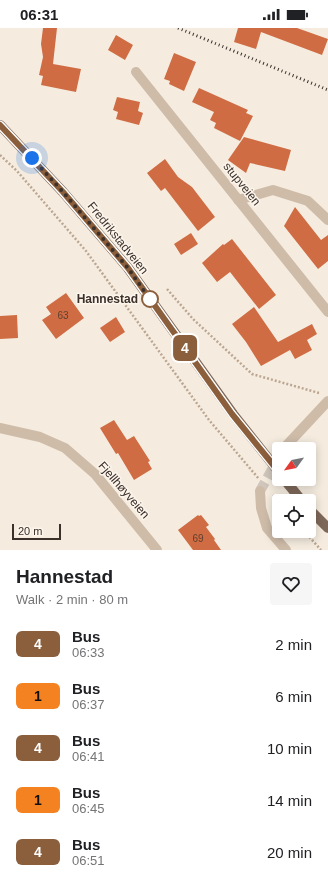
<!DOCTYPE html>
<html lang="en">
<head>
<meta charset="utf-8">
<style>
  :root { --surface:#fff; --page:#f6f6f6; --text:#202124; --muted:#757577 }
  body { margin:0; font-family:Arial,sans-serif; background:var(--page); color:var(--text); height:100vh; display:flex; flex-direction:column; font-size:15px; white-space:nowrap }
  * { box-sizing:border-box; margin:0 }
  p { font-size:13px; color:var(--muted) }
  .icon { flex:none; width:22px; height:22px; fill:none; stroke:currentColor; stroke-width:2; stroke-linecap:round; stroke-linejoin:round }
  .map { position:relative; height:522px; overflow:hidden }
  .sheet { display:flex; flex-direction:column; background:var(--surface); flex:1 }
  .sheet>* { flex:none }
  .badge { padding:0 8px; border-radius:6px; font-size:14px; line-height:26px }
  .needle { width:26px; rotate:237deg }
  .fabs { position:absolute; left:272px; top:414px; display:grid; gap:8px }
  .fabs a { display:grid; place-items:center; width:44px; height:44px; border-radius:4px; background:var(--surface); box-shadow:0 2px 10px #0003; font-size:20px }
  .scale { position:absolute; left:12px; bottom:10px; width:49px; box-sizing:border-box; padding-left:4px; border:2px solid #3b302a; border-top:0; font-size:11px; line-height:14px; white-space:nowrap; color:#3b302a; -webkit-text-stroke:3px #fcf5ec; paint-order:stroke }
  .you { position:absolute; width:20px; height:20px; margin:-10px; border:3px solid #fff; border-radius:50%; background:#1a73e8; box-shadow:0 0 0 6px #1a73e833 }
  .map>.badge { position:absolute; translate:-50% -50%; box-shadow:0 0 0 2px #fff }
  .round { display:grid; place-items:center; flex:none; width:42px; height:42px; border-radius:4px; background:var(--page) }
  .headline { display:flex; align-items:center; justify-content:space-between; height:68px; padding:0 16px }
  h1 { font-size:19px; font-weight:600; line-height:30px }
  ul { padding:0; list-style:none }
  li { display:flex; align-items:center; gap:12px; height:52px; padding:0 16px }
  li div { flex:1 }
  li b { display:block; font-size:15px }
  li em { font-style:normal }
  li .badge { min-width:44px; font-weight:700; text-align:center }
  .status { display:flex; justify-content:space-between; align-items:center; height:28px; padding:0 20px; background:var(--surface); direction:ltr }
  .status svg { height:11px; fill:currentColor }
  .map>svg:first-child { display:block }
  .building { fill:#cf6c43 }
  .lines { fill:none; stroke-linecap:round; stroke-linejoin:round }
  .minor-tunnel { stroke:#d0c6bb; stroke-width:10; stroke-dasharray:10 5; stroke-linecap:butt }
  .path { stroke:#bba693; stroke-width:2.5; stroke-dasharray:2 2; stroke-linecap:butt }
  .minor { stroke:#cebca9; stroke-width:10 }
  .major { stroke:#7e685a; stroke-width:10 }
  .rail { stroke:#3b302a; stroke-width:3; stroke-dasharray:1 3; stroke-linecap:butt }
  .line-casing { stroke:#fff; stroke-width:9 }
  .line { stroke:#8b5e3c; stroke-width:6 }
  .walk { stroke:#3b302a; stroke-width:4; stroke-dasharray:0 7.2 }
  .stop-dot { fill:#fff; stroke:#8b5e3c; stroke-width:2 }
  .labels { text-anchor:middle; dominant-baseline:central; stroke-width:3; stroke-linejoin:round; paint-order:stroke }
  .number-label { font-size:10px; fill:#603f30 }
  .street-label { font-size:12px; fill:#3b302a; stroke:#fcf5ec }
  .stop-label { font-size:12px; font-weight:bold; fill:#3b302a; stroke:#fcf5ec; text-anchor:end }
</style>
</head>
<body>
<div class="status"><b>06:31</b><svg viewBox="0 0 49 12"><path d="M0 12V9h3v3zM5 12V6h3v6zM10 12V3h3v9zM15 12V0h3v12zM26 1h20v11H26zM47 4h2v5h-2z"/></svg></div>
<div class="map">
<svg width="328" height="522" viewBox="0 0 328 522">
  <rect width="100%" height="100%" fill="#f5ecdf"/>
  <!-- building -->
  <g class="building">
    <path d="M 43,0 L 57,0 L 53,36 L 81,41 L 76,64 L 41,57 L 43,48 L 39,47 L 43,29 L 41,16 Z"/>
    <path d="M 238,0 L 297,0 L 328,11 L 322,27 L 261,4 L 256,21 L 234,14 Z"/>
    <path d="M 116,7 L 133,17 L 125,32 L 108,22 Z"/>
    <path d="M 174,25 L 196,34 L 184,63 L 169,56 L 170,53 L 164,51 Z"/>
    <path d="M 199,60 L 248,82 L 246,85 L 253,88 L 240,113 L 214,100 L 216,95 L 210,92 L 214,84 L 192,74 Z"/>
    <path d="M 117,69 L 140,74 L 138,83 L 143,85 L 139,97 L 116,91 L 118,84 L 113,82 Z"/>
    <path d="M 244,109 L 291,122 L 285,143 L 250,135 L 246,145 L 228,132 Z"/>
    <path d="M 165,131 L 178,149 L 192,159 L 215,189 L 198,203 L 165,160 L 161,163 L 147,145 Z"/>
    <path d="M 295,179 L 321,212 L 328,207 L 328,233 L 318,241 L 284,198 Z"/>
    <path d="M 191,205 L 198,216 L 181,227 L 174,216 Z"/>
    <path d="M 232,211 L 276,267 L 259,281 L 230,244 L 217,254 L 202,235 L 223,216 L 224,217 Z"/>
    <path d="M 66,265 L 84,290 L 56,311 L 42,292 L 51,286 L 46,279 Z"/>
    <path d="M 254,279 L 278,314 L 312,296 L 317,306 L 307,312 L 312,322 L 295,331 L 290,322 L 261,338 L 246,314 L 232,296 Z"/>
    <path d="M 17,287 L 18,310 L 0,311 L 0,288 Z"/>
    <path d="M 116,289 L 125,304 L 110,314 L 100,300 Z"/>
    <path d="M 114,392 L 127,412 L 134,408 L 150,433 L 148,434 L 152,441 L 134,452 L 118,425 L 116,426 L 100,400 Z"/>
    <path d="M 198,487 L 199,488 L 201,487 L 209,497 L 206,499 L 215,511 L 214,512 L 221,522 L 193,522 L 178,502 Z"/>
  </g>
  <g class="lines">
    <!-- minor-tunnel -->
    <path class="minor-tunnel" d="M 260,463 L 279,429"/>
    <!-- path -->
    <g class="path">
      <path d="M 0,127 L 17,143 L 86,223 L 209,392 L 259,451"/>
      <path d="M 167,261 L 193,291 L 252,346 L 319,365"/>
      <path d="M 273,467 L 279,474"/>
      <path d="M 304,503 L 321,522"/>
    </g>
    <!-- minor -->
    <g class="minor">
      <path d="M 136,44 L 328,284"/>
      <path d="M 238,172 L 273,162 L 308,173 L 328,192"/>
      <path d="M 0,400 L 40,409 L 65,420 L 95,446 L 157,522"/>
      <path d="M 286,418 L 328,373"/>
      <path d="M 260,463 L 261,480 L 267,500 L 286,522"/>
    </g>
    <!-- major -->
    <g class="major">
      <path d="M 0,97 L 63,164 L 128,240 L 233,386 L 279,444"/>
      <path d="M 284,451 L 302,473"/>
      <path d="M 309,481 L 328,500"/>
    </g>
    <!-- rail -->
    <path class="rail" d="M 178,0 L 328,62"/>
  </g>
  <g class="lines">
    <defs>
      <path id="line" d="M 0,97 L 63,164 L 128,240 L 232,386 L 279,444"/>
    </defs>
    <!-- line casing -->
    <use href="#line" class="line-casing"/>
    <!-- line -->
    <use href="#line" class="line"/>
    <!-- walk -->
    <path class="walk" d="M 32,130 L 63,164 L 128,240 L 154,277 L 150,271"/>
  </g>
  <!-- markers -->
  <circle class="stop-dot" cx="150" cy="271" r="8"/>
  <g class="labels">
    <!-- number labels -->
    <g class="number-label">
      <text x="63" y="287">63</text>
      <text x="198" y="510">69</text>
    </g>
    <!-- street labels -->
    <g class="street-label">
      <text transform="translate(242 156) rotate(51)">stupveien</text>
      <text transform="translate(118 210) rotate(51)">Fredrikstadveien</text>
      <text transform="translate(124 462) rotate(49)">Fjellhøyveien</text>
    </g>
    <!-- stop labels -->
    <g class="stop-label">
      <text x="138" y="271">Hannestad</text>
    </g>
  </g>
</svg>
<div class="fabs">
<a><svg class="needle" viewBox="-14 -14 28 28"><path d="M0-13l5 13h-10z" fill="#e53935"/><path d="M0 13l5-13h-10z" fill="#757577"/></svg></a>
<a><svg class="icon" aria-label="locate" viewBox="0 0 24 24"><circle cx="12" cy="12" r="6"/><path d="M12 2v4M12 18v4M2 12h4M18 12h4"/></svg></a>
</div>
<div class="scale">20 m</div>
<div class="you" style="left:32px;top:130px"></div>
<b class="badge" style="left:185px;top:320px;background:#8b5e3c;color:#fff">4</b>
</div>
<section class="sheet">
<div class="headline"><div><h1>Hannestad</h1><p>Walk · 2 min · 80 m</p></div><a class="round"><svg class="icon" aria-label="heart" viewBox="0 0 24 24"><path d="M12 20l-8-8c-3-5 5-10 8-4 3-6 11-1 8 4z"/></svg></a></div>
<ul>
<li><span class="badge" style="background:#8b5e3c;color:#fff">4</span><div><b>Bus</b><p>06:33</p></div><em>2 min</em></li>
<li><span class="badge" style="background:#f58220;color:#111">1</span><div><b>Bus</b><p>06:37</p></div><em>6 min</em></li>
<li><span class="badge" style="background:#8b5e3c;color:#fff">4</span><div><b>Bus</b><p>06:41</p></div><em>10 min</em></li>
<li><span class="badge" style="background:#f58220;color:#111">1</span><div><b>Bus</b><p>06:45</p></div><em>14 min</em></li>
<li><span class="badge" style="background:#8b5e3c;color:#fff">4</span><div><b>Bus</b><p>06:51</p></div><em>20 min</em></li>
</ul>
</section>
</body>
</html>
